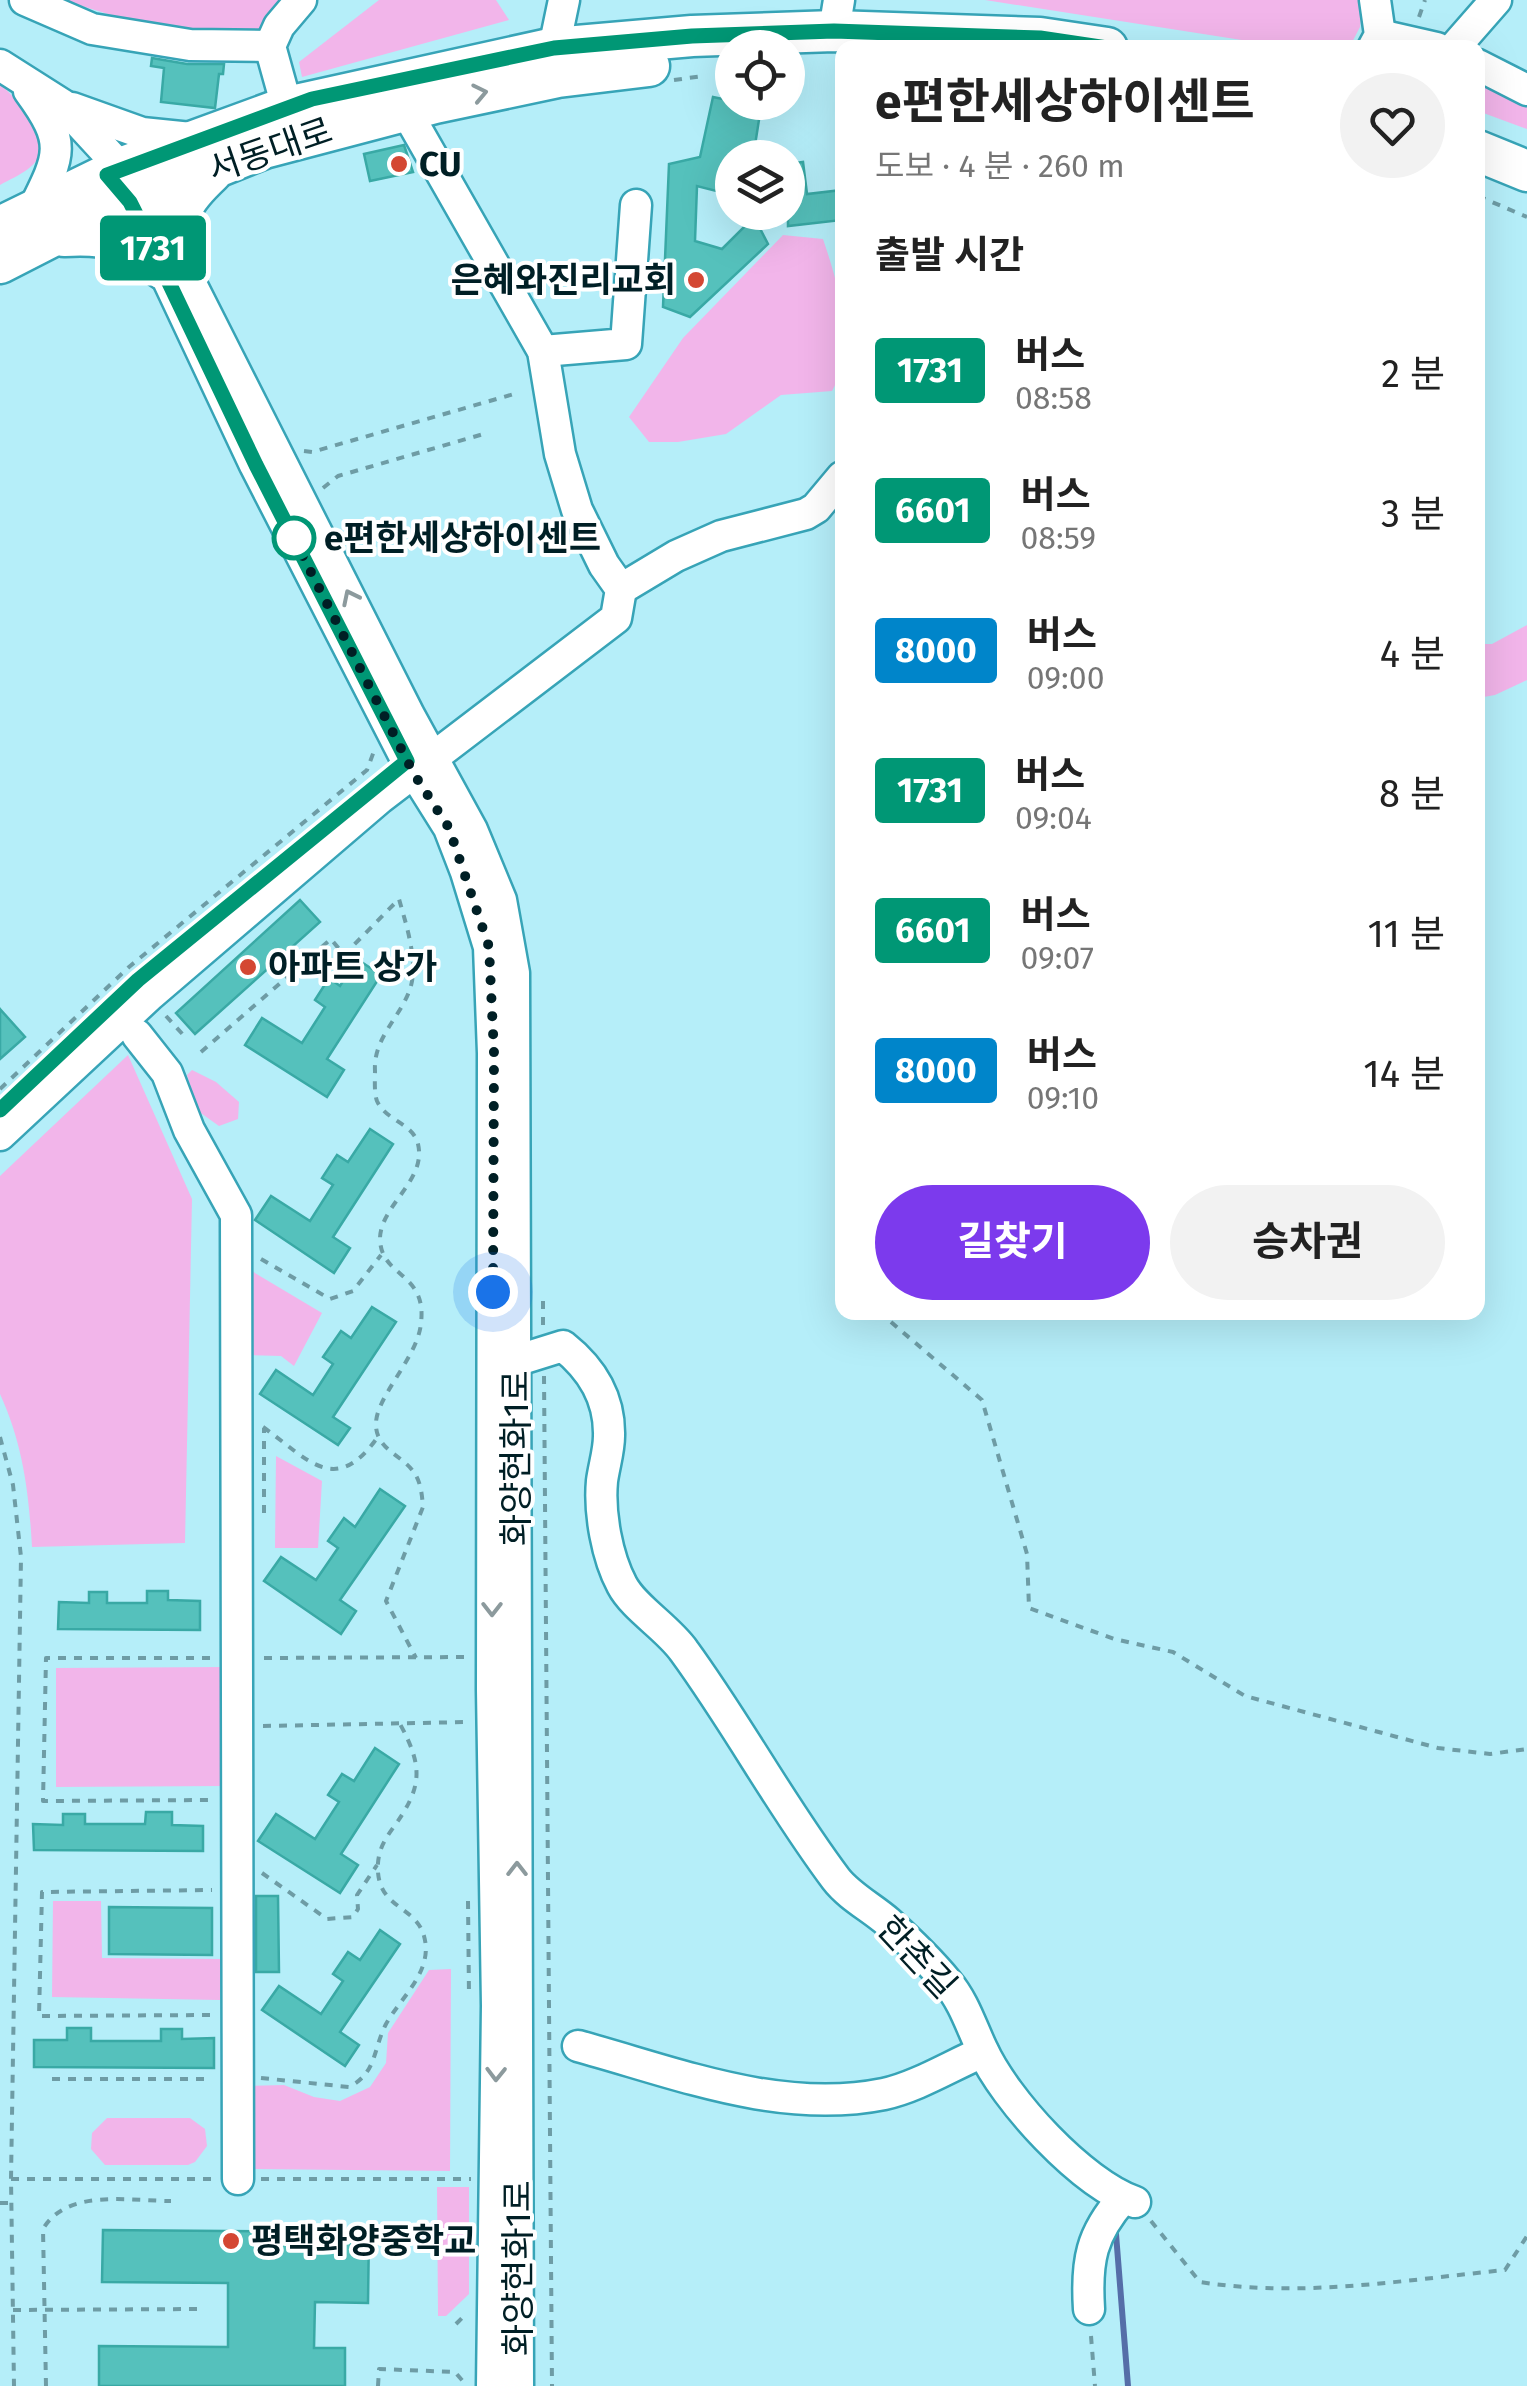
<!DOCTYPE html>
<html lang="ko">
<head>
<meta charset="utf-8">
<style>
  :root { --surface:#fff; --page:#f2f2f2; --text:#222; --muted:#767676; --accent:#7c3aed }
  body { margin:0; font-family:"Fira Sans","Noto Sans KR",sans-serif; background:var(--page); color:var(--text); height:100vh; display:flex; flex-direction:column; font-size:38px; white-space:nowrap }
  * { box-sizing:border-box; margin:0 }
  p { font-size:32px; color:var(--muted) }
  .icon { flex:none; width:55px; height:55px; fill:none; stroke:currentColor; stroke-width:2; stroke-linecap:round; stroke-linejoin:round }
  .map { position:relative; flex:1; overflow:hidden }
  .side { position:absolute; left:835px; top:40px; width:650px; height:1280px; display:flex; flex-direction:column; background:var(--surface); border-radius:20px; box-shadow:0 10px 40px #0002 }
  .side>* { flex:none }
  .badge { padding:0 20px; border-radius:8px; font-size:35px; line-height:65px }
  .buttons { position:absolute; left:715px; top:30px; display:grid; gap:20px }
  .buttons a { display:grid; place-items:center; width:90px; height:90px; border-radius:50%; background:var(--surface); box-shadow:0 10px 40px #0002; font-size:50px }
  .you { position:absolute; width:50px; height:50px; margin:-25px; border:8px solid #fff; border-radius:50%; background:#1a73e8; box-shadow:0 0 0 15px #1a73e833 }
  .map>.badge { position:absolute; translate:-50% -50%; box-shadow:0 0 0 5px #fff }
  h2 { padding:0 40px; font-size:38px; line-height:90px }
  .round { display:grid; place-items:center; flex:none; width:105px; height:105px; border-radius:52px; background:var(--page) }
  .head { display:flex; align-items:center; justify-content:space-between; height:170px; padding:0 40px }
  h1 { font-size:48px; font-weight:700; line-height:75px }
  .action { display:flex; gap:20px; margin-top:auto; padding:20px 40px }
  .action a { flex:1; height:115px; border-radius:60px; background:var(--accent); color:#fff; font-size:40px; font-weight:700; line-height:115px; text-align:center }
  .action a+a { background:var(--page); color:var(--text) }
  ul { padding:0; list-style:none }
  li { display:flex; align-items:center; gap:30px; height:140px; padding:0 40px }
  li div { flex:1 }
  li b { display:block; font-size:38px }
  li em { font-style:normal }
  li .badge { min-width:110px; font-weight:700; text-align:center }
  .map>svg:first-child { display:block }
  .green { fill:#f2b5ea }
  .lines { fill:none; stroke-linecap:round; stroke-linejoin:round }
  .stream { stroke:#556ea8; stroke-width:6 }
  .building { fill:#55c1bc; stroke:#39a9a5; stroke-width:2.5 }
  .minor-casing { stroke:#37a4b7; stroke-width:35 }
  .major-casing { stroke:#37a4b7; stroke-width:45 }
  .path { stroke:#6e9ca5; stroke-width:4; stroke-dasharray:8 8; stroke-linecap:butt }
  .minor { stroke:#fff; stroke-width:30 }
  .major { stroke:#fff; stroke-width:40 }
  .oneway { stroke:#8c9a9d }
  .line-casing { stroke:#fff; stroke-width:22 }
  .line { stroke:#009775; stroke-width:15 }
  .walk { stroke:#001f25; stroke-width:10; stroke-dasharray:0 18 }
  .poi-dot { fill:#d44733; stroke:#fff; stroke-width:4 }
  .stop-dot { fill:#fff; stroke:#009775; stroke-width:5 }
  .labels { text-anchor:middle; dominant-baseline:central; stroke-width:8; stroke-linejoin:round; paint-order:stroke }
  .street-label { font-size:35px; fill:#001f25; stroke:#fff }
  .poi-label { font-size:35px; font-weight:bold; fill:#001f25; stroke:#fff; text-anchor:start }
  .stop-label { font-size:35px; font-weight:bold; fill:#001f25; stroke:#fff; text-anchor:start }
</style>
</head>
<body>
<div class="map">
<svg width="1527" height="2386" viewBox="0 0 1527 2386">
  <rect width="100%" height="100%" fill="#b5eef9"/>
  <!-- green -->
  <g class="green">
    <path d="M 62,0 L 281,0 L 263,37 L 174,34 Z"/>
    <path d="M 379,0 L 496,0 L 509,20 L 302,77 L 299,62 Z"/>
    <path d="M 985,0 L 1363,0 L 1360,27 L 1349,48 L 1287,47 Z"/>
    <path d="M 1478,73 L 1527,97 L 1527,129 L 1478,111 Z"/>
    <path d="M 0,84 C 20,103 64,143 28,169 C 20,175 9,180 0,185 Z"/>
    <path d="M 783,235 L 823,239 C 838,284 858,347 832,391 L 781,395 L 726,434 L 678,442 L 649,442 L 629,417 L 683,338 Z"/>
    <path d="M 1527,625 L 1527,680 L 1495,695 L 1478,698 L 1478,644 L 1492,644 Z"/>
    <path d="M 128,1055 L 192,1199 L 185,1543 L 32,1547 C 29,1493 23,1444 0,1394 L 0,1176 Z"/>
    <path d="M 192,1070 L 216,1082 L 239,1102 L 238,1119 L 219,1126 L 198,1111 L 187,1075 Z"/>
    <path d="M 250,1270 L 322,1313 L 294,1366 L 281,1356 L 250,1355 Z"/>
    <path d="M 276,1456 L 322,1481 L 318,1548 L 275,1548 Z"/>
    <path d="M 223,1667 L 223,1786 L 56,1787 L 56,1668 Z"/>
    <path d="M 53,1901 L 101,1901 L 102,1958 L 221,1959 L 220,2000 L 52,1997 Z"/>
    <path d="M 451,1969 L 450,2171 L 249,2169 L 249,2086 L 284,2085 L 314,2097 L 340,2101 L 370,2087 L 386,2063 L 388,2033 L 429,1970 Z"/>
    <path d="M 107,2118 L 190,2118 L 205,2129 L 207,2146 L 195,2162 L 188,2165 L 105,2165 L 91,2149 L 92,2133 Z"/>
    <path d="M 437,2187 L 469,2187 L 469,2294 L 446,2316 L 438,2316 Z"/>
  </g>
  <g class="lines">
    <!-- stream -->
    <path class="stream" d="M 1116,2234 L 1128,2386"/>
  </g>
  <!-- building -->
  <g class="building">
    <path d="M 152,58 L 187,64 L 224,64 L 223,74 L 219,74 L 215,108 L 161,102 L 164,68 L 151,66 Z"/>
    <path d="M 713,97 L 761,107 L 753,158 L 732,158 L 732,195 L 697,186 L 695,241 L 722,249 L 754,217 L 768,244 L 690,317 L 663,307 L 669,164 L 700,157 Z"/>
    <path d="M 404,145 L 413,172 L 370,181 L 364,154 Z"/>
    <path d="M 803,162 L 807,194 L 842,190 L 842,220 L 788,226 L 788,164 Z"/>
    <path d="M 300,900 L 320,922 L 195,1034 L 176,1013 Z"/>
    <path d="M 357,959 L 381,975 L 327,1059 L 344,1070 L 327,1097 L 245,1045 L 262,1018 L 302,1043 L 325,1007 L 315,1000 L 329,978 L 340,986 Z"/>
    <path d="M 0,1009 L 25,1037 L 0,1059 Z"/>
    <path d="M 370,1129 L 393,1144 L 333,1237 L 350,1248 L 334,1273 L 255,1220 L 271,1196 L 310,1221 L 333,1185 L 322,1178 L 337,1155 L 348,1162 Z"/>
    <path d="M 372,1307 L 396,1322 L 333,1417 L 350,1428 L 338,1445 L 260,1394 L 276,1370 L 313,1395 L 333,1364 L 323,1357 L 341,1331 L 351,1338 Z"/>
    <path d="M 380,1489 L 405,1506 L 340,1600 L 356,1611 L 341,1634 L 264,1581 L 281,1557 L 316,1580 L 338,1548 L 328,1541 L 344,1518 L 355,1527 Z"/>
    <path d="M 147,1591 L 168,1591 L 168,1600 L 200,1601 L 200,1630 L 58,1629 L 59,1602 L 89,1603 L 89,1592 L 107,1592 L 107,1603 L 147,1603 Z"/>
    <path d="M 375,1748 L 399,1764 L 341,1854 L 358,1865 L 340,1893 L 258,1841 L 276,1814 L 315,1839 L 339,1802 L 328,1795 L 342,1774 L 354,1781 Z"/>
    <path d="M 146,1812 L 172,1812 L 172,1825 L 203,1826 L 203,1851 L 34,1850 L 33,1824 L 63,1825 L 63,1814 L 85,1814 L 85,1824 L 145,1824 Z"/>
    <path d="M 256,1896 L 278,1896 L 279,1972 L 256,1972 Z"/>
    <path d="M 109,1907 L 212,1908 L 212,1955 L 109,1954 Z"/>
    <path d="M 380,1930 L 400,1944 L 340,2032 L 359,2045 L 345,2066 L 262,2010 L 279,1986 L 321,2014 L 343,1981 L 333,1974 L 348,1952 L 360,1960 Z"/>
    <path d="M 67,2028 L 91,2028 L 91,2041 L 161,2041 L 161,2029 L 182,2029 L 182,2039 L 214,2038 L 214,2068 L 34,2067 L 34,2040 L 67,2040 Z"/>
    <path d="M 103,2230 L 369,2232 L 368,2303 L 315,2302 L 314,2348 L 345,2348 L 345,2386 L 99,2386 L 99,2346 L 228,2347 L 228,2283 L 102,2282 Z"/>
  </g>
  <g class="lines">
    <defs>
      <g id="minor">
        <path d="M 25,0 L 92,29 L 190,45 L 270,46"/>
        <path d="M 834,31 L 839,0"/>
        <path d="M 1380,35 L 1437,48"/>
        <path d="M 554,48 L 564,0"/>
        <path d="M 1373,48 L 1380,35 L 1375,0"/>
        <path d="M 1454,48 L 1496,0"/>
        <path d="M 0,65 L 63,105 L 146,195 L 409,715 L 472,830 L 501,900 L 514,973 L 518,2386"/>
        <path d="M 1478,65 L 1527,90"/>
        <path d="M 29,91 C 67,143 61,154 33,210"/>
        <path d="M 287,107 L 270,46 L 279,26 L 301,0"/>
        <path d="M 72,108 L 142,133 L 191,138"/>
        <path d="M 169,282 L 255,465 L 407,761 L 449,828 L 466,872 L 489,947 L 493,1053 L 492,1690 L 497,2006 L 492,2386"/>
        <path d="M 543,351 L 626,344 L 636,205"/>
        <path d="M 621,589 L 676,556 L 721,536 L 806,514 L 816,508 L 842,477"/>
        <path d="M 137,1035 L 167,1073 L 189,1130 L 236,1215 L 238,2179"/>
        <path d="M 0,1135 L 150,995 L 380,798 L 616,618 L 621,589 L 604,565 L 577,510 L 560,454 L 543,351 L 414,125 L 410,110"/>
        <path d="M 515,1361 L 563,1346 C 592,1369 610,1398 609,1436 C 609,1451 604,1466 602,1481 C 599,1513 607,1557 622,1585 C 634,1608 668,1628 684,1651 C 738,1725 781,1806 836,1879 C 849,1896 872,1908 888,1922 C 909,1941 929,1960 947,1982 C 964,2002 971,2026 982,2049 C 1005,2100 1081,2183 1135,2202"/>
        <path d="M 578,2046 C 677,2073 780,2115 884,2094 C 917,2087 952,2065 983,2052"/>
        <path d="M 1089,2309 C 1086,2261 1091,2234 1123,2198"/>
      </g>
      <g id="major">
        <path d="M 1478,151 L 1527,171"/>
        <path d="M 0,227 L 123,167 L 287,107 L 554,48 L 692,36 L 834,31 L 1040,38 L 1107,48"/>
        <path d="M 64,236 C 110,233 128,240 163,269"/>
        <path d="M 0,263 L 80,222 L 264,148 L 435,103 L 558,77 L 649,66"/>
        <path d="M 183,266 C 177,216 173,209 211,173"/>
      </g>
    </defs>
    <!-- minor casing -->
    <use href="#minor" class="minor-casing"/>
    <!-- major casing -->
    <use href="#major" class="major-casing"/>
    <!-- path -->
    <g class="path">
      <path d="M 1419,17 L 1425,0"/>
      <path d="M 674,80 L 703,76"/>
      <path d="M 1478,196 L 1527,217"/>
      <path d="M 304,451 L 312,452 L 514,394"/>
      <path d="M 323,488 L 338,476 L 487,433"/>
      <path d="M 166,1016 L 187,1039"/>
      <path d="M 201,1052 L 331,939 L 344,955 L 399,899 C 406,924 419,963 410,989 C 400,1018 373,1038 375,1071 C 375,1080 374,1093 377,1101 C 386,1121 413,1123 418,1144 C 427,1181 379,1206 380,1240 C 382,1278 427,1272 421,1323 C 418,1358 374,1398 376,1426 C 377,1449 401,1455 413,1471 C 421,1481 422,1495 423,1507 L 386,1601 L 416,1658"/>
      <path d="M 0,1089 L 129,967 L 367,770 L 374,751"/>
      <path d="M 261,1259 L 330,1299 L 353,1291 L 381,1255"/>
      <path d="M 543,1301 L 543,1326"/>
      <path d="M 891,1322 L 982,1400 L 1027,1554 L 1029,1608 L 1114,1639 L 1173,1652 L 1245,1696 L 1438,1748 L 1490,1754 L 1527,1749"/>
      <path d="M 544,1376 L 552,2386"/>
      <path d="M 263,1427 C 308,1459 335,1497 377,1438"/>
      <path d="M 0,1437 L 13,1485 L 21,1557 L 11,2179 L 14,2386"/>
      <path d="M 264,1513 L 264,1428"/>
      <path d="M 210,1658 L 46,1658 L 43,1801 L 212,1800"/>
      <path d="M 264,1658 L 468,1657"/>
      <path d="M 263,1726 L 469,1722"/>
      <path d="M 262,1873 L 327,1919 L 353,1917 L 358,1909 L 357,1895 L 377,1865"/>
      <path d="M 468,1901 L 469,1996"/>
      <path d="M 210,2015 L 39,2016 L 42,1892 L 212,1890"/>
      <path d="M 261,2078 L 349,2087 C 377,2073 373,2049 386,2024 C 401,1997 434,1971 424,1936 C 415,1904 375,1909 378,1863 C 379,1849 385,1839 393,1828 C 422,1788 424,1768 400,1724"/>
      <path d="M 52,2079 L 212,2079"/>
      <path d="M 11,2179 L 211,2179"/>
      <path d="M 261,2179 L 471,2179"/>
      <path d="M 0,2203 L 11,2203"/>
      <path d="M 1151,2221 L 1200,2282 C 1302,2298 1404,2280 1505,2270 L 1527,2236"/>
      <path d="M 13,2310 L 204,2309"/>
      <path d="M 456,2324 L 467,2313"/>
      <path d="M 1091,2336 L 1095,2386"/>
      <path d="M 46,2386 L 43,2229 C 67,2188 130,2201 171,2201"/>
      <path d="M 378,2386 L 379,2369 L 455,2372 L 467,2386"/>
    </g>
    <!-- minor -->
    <use href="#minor" class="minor"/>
    <!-- major -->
    <use href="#major" class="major"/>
  </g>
  <!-- one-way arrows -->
  <defs><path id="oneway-chevron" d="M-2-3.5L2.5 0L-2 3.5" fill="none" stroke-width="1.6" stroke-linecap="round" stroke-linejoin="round" transform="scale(2.5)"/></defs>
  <g class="oneway">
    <use href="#oneway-chevron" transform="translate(480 93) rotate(-12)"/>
    <use href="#oneway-chevron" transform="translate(350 597) rotate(-116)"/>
    <use href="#oneway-chevron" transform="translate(492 1609) rotate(90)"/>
    <use href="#oneway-chevron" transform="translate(517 1869) rotate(-90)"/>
    <use href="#oneway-chevron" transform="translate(496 2074) rotate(91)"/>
  </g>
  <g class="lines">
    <defs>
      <path id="line" d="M 0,1110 L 138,980 L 407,761 L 256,465 L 140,222 L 130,202 L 107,175 L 312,99 L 554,48 L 692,36 L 834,31 L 1040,38 L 1107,48"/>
    </defs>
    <!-- line casing -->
    <use href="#line" class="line-casing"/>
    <!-- line -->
    <use href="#line" class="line"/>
    <!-- walk -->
    <path class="walk" d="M 294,538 L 290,531 L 414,774 L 449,828 L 489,947 L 494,1053 L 493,1292"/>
  </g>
  <!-- markers -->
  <g class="poi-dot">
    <circle cx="399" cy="164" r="10"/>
    <circle cx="696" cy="280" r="10"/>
    <circle cx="248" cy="967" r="10"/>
    <circle cx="231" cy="2241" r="10"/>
  </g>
  <circle class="stop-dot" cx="294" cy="538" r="20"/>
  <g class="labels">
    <!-- street labels -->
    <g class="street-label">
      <text transform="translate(270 150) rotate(-19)">서동대로</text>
      <text transform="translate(516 1458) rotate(-90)">화양현화1로</text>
      <text transform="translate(917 1957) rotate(47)">한촌길</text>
      <text transform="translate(518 2268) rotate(-90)">화양현화1로</text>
    </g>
    <!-- poi labels -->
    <g class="poi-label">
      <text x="419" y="164">CU</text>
      <text x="676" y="280" text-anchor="end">은혜와진리교회</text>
      <text x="268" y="967">아파트 상가</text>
      <text x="251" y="2241">평택화양중학교</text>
    </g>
    <!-- stop labels -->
    <g class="stop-label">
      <text x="324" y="538">e편한세상하이센트</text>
    </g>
  </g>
</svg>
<div class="buttons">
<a><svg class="icon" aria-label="locate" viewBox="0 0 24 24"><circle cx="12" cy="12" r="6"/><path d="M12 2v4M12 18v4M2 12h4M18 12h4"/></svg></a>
<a><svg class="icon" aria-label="layers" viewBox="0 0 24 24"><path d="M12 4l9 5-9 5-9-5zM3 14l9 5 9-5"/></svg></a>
</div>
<div class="you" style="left:493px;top:1292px"></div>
<b class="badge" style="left:153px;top:248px;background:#009775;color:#fff">1731</b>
<section class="side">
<div class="head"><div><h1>e편한세상하이센트</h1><p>도보 · 4 분 · 260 m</p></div><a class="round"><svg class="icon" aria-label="heart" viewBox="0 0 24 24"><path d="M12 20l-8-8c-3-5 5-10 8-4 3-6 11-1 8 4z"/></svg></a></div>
<h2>출발 시간</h2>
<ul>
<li><span class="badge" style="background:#009775;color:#fff">1731</span><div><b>버스</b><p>08:58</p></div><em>2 분</em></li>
<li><span class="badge" style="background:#009775;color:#fff">6601</span><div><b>버스</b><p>08:59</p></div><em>3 분</em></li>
<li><span class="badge" style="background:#0085ca;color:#fff">8000</span><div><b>버스</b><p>09:00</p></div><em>4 분</em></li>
<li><span class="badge" style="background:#009775;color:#fff">1731</span><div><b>버스</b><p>09:04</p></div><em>8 분</em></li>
<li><span class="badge" style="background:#009775;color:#fff">6601</span><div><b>버스</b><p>09:07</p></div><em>11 분</em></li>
<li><span class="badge" style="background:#0085ca;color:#fff">8000</span><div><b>버스</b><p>09:10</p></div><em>14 분</em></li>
</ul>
<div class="action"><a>길찾기</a><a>승차권</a></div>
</section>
</div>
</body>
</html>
